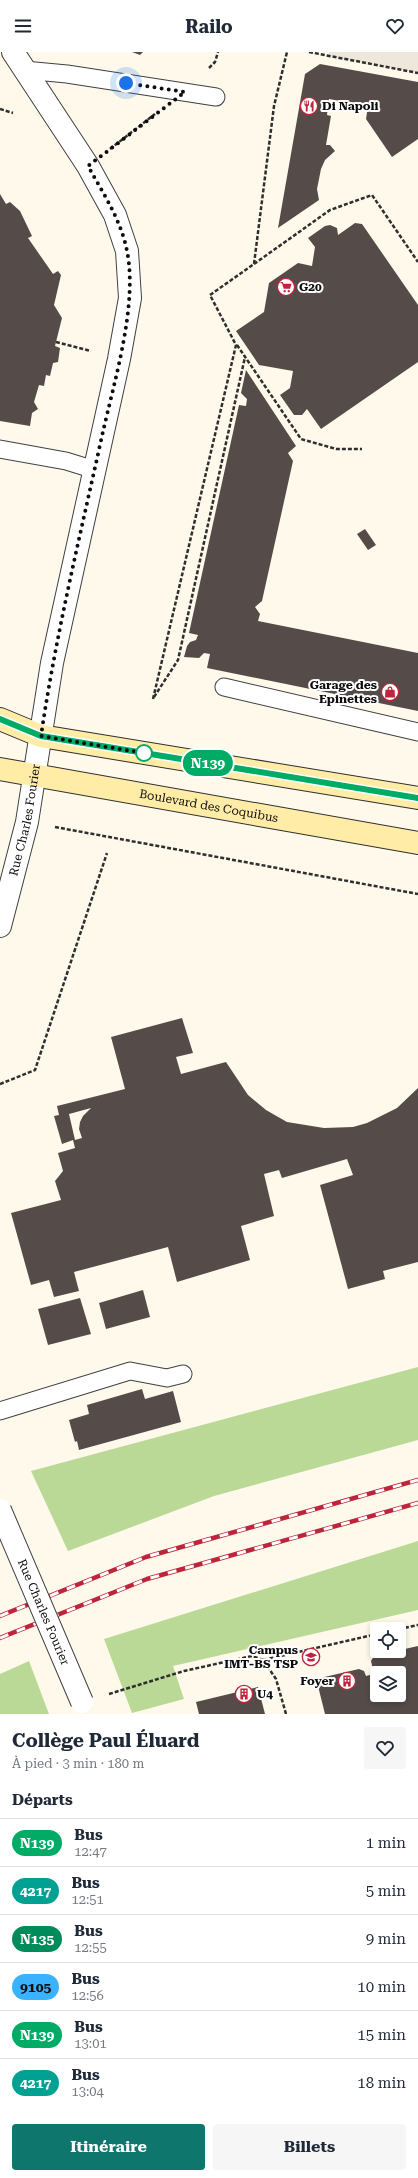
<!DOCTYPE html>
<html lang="fr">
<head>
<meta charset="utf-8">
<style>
  :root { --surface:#fff; --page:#f6f6f7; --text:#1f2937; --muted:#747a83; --line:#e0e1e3; --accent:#0f766e }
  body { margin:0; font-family:"Roboto Serif",serif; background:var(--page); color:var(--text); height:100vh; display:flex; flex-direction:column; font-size:15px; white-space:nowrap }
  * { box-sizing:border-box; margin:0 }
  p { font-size:13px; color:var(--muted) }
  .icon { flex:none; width:22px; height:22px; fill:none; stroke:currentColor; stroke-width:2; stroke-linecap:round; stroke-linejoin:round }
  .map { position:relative; height:1662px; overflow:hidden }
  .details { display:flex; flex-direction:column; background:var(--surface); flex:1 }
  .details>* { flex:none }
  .badge { padding:0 8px; border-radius:13px; font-size:14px; line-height:26px }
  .fabs { position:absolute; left:370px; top:1570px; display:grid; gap:8px }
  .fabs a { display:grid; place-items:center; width:36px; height:36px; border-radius:4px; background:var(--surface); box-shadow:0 2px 6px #0003; font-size:20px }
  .you { position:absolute; width:20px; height:20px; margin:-10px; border:3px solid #fff; border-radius:50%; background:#1a73e8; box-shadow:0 0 0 6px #1a73e833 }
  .map>.badge { position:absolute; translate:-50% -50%; box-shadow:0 0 0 2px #fff }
  h2 { padding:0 12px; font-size:15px; line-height:36px }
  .round { display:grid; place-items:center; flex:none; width:42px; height:42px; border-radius:4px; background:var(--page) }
  .overview { display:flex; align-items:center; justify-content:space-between; height:68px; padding:0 12px }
  h1 { font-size:19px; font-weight:700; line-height:30px }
  .primary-button { display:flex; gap:8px; margin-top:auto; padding:8px 12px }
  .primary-button a { flex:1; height:46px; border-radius:4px; background:var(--accent); color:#fff; font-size:16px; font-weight:700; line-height:46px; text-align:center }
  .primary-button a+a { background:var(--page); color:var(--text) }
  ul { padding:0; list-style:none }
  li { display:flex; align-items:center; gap:12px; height:48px; padding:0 12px; border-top:1px solid var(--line) }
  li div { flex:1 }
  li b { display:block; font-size:15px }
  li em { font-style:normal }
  li .badge { min-width:44px; font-weight:700; text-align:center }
  header { display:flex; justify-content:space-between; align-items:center; height:52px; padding:0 12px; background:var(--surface); font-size:18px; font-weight:700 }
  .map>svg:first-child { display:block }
  .forest { fill:#bbd996 }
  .plaza { fill:#eee7dc }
  .building { fill:#554c49; fill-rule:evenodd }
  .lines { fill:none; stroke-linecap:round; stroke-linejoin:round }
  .lane-casing { stroke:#404040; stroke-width:19 }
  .street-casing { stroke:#404040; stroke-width:24 }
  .secondary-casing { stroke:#2f2f2f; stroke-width:24 }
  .path { stroke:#2f2f2f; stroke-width:2.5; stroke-dasharray:4 2; stroke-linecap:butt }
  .lane { stroke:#fff; stroke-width:17 }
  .street { stroke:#fff; stroke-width:22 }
  .secondary { stroke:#ffeca7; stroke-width:22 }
  .rail-casing { stroke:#bc253b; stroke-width:4.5 }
  .rail { stroke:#fff; stroke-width:3; stroke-dasharray:9; stroke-linecap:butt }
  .street-bridge-casing { stroke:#404040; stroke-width:24; stroke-linecap:butt }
  .street-bridge { stroke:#fff; stroke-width:22 }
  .line-casing { stroke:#fff; stroke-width:9 }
  .line { stroke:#00ab66; stroke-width:6 }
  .walk { stroke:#0d0d0d; stroke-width:4; stroke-dasharray:0 7.2 }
  .stop-dot { fill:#fff; stroke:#00ab66; stroke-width:2 }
  .labels { text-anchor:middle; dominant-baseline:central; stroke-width:4; stroke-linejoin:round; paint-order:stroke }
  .poi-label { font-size:12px; font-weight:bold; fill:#0d0d0d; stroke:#fff; text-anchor:start }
  .street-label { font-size:12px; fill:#0d0d0d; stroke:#fff }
</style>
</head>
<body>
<header><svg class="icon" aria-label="menu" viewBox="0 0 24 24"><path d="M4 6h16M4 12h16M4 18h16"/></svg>Railo<svg class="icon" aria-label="heart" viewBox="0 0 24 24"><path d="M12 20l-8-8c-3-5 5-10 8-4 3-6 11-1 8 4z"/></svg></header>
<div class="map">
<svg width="418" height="1662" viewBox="0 0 418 1662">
  <rect width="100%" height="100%" fill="#fff9ec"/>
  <!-- forest -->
  <g class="forest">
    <path d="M 418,1315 L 418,1388 L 214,1444 L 68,1499 L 31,1419 Z"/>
    <path d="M 418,1489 L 418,1558 L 173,1614 L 184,1647 L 132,1661 L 104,1587 Z"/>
    <path d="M 29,1609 L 49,1662 L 0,1662 L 0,1622 Z"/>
  </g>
  <!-- plaza -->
  <path class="plaza" d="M 329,0 L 418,0 L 418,21 L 328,4 Z"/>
  <!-- building -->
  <g class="building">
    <path d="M 132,0 L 143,0 L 140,3 Z"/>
    <path d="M 320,12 L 418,30 L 418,87 L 392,105 L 366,67 L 368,54 L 329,47 L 327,63 L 331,64 L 326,93 L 330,93 L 335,99 L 325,108 L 321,117 L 317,137 L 319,148 L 278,176 L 305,22 Z"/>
    <path d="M 0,142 L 6,152 L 10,150 L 20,159 L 32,184 L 28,186 L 53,222 L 58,219 L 61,223 L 54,253 L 62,266 L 55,294 L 60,296 L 58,310 L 53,311 L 50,324 L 46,323 L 44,334 L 39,333 L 34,350 L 38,357 L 32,361 L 30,374 L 0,369 Z"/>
    <path d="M 355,171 L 362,172 L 418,253 L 418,310 L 321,377 L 307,357 L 302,363 L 294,363 L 280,343 L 290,336 L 293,319 L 259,313 L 236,279 L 264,260 L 269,231 L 298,211 L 312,214 L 315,195 L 308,186 L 325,174 L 330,173 L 337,176 L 338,183 Z"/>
    <path d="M 246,318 L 296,394 L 288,401 L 293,409 L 262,549 L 255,555 L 260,562 L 258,569 L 418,601 L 418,659 L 207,616 L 210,602 L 204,601 L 199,606 L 184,605 L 187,594 L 190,590 L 196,588 L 198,583 L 189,581 L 239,353 L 246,354 L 247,347 L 241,341 Z"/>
    <path d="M 365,477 L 376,493 L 368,498 L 357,482 Z"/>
    <path d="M 182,966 L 193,1001 L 176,1005 L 181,1022 L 226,1010 L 248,1043 L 266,1058 L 287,1070 L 324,1076 L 353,1075 L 367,1071 L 397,1056 L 418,1036 L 418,1210 L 383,1219 L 385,1227 L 348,1237 L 320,1133 L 353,1123 L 347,1107 L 282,1126 L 279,1118 L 264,1122 L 274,1164 L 241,1174 L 250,1208 L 177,1230 L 168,1195 L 74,1220 L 79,1239 L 54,1245 L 49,1228 L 31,1233 L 11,1161 L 61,1148 L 55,1129 L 63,1119 L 58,1101 L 75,1096 L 73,1088 L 62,1092 L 54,1064 L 59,1063 L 57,1054 L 125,1037 L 111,985 ZM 91,1056 L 83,1064 L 80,1070 L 79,1077 L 82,1086 L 75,1088 L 69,1062 Z"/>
    <path d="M 143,1238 L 150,1265 L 106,1277 L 99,1251 Z"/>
    <path d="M 80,1246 L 91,1282 L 48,1293 L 38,1257 Z"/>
    <path d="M 142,1337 L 145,1347 L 173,1339 L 181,1370 L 79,1398 L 77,1389 L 75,1390 L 69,1368 L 89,1362 L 87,1353 Z"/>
    <path d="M 418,1594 L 418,1662 L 325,1662 L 317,1630 L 320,1626 L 359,1617 L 364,1619 L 366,1624 L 374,1622 L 371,1609 L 374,1604 ZM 377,1621 L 399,1621 L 399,1643 L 377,1643 Z"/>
    <path d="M 258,1635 L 265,1662 L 199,1662 L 196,1650 Z"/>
  </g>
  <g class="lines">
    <defs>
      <g id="lane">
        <path d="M 24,18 L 67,22 L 216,45"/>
        <path d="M 0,397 L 66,409 L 95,418"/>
        <path d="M 224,635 L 418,680"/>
        <path d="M 0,1359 L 130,1319 L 167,1326 L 183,1322"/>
      </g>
      <g id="street">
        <path id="s1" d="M 0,874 L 27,770 L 52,611 L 119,307 L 130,246 L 127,199 L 115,163 L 88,114 L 13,0"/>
      </g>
      <g id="secondary">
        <path d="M 0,667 L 41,684 L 418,746"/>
        <path id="s2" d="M 0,717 L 418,791"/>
      </g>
    </defs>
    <!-- lane casing -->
    <use href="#lane" class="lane-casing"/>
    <!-- street casing -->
    <use href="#street" class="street-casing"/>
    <!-- secondary casing -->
    <use href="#secondary" class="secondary-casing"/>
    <!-- path -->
    <g class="path">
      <path d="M 309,0 L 418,21"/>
      <path d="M 209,16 L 215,10 L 218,0"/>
      <path d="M 0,57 L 13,61"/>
      <path d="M 110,97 L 155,62"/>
      <path d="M 254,212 L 330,158 L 372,143 L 418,210"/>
      <path d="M 56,290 L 91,299"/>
      <path d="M 237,293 L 301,387 L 336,397 L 362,397"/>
      <path d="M 154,645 L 178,608 L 245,305"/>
      <path d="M 153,647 L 236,293 L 210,243 L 254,212 L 274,54 L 287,0"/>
      <path d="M 55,775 L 418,842"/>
      <path d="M 0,1032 L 35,1018 L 107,801"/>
      <path d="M 399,1577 L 418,1573"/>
      <path d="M 109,1642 L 184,1619 L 252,1604 L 263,1608"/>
      <path d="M 286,1662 L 276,1627 L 263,1608 L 377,1582"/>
    </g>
    <!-- lane -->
    <use href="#lane" class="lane"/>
    <!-- street -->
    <use href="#street" class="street"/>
    <!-- secondary -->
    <use href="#secondary" class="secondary"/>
    <defs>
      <g id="rail">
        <path d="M 0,1564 L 146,1505 L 418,1428"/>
        <path d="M 0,1586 L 147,1527 L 418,1451"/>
      </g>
    </defs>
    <!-- rail casing -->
    <use href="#rail" class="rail-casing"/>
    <!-- rail -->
    <use href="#rail" class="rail"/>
    <defs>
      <g id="street-bridge">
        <path id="s3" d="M 0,1458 L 82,1650"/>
      </g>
    </defs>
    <!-- street-bridge casing -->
    <use href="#street-bridge" class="street-bridge-casing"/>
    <!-- street-bridge -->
    <use href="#street-bridge" class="street-bridge"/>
  </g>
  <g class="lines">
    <defs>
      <path id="line" d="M 0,667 L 41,684 L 418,746"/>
    </defs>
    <!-- line casing -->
    <use href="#line" class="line-casing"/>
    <!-- line -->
    <use href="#line" class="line"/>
    <!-- walk -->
    <path class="walk" d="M 126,31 L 185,40 L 88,114 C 103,141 121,168 127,199 C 138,253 114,330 102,384 C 80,484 56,582 41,684 L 144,701"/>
  </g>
  <!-- icons -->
  <defs>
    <symbol id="restaurant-ring" viewBox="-11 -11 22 22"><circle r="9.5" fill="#fff" stroke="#bc253b" stroke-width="1.5"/><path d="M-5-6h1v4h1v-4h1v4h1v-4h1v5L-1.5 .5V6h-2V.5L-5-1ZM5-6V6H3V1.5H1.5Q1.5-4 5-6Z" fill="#bc253b"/></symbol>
    <symbol id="supermarket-ring" viewBox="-11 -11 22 22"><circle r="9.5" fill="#fff" stroke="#bc253b" stroke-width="1.5"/><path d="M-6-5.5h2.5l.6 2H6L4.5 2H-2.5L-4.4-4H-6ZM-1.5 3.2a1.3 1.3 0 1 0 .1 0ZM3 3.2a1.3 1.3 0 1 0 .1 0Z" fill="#bc253b"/></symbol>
    <symbol id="shop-ring" viewBox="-11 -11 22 22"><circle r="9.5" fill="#fff" stroke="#bc253b" stroke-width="1.5"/><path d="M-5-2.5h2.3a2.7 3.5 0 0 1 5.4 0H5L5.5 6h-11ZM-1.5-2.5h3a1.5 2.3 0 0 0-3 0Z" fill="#bc253b"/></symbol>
    <symbol id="university-ring" viewBox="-11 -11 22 22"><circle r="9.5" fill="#fff" stroke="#bc253b" stroke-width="1.5"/><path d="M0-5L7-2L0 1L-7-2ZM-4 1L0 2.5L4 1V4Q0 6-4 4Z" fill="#bc253b"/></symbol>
    <symbol id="building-ring" viewBox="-11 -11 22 22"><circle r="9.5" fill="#fff" stroke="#bc253b" stroke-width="1.5"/><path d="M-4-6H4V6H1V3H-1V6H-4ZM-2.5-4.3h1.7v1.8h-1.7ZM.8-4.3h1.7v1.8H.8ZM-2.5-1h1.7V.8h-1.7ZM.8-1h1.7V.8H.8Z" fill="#bc253b"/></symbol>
  </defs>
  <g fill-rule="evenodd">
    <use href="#restaurant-ring" x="299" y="44" width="20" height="20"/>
    <use href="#supermarket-ring" x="276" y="225" width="20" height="20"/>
    <use href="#shop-ring" x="380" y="630" width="20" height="20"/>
    <use href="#university-ring" x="301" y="1595" width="20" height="20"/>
    <use href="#building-ring" x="337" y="1619" width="20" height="20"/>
    <use href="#building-ring" x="234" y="1632" width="20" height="20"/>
  </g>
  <!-- markers -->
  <circle class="stop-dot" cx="144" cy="701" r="8"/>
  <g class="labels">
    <!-- poi labels -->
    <g class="poi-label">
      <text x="322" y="54">Di Napoli</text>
      <text x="299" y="235">G20</text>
      <text x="377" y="633" text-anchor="end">Garage des<tspan x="377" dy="14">Epinettes</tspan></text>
      <text x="298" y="1598" text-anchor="end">Campus<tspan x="298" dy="14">IMT-BS TSP</tspan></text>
      <text x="334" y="1629" text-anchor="end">Foyer</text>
      <text x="257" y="1642">U4</text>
    </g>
    <!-- street labels -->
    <g class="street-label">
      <text stroke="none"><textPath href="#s2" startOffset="212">Boulevard des Coquibus</textPath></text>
      <text stroke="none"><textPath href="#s1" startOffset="109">Rue Charles Fourier</textPath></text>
      <text stroke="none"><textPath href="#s3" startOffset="111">Rue Charles Fourier</textPath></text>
    </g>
  </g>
</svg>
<div class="fabs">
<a><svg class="icon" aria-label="locate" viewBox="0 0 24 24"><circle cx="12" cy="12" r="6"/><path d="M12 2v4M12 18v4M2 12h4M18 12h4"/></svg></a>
<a><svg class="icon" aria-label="layers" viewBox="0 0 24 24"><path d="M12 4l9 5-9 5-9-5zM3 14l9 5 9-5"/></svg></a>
</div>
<div class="you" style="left:126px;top:31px"></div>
<b class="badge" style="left:208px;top:711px;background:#00ab66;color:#fff">N139</b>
</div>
<section class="details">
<div class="overview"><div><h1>Collège Paul Éluard</h1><p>À pied · 3 min · 180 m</p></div><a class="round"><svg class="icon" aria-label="heart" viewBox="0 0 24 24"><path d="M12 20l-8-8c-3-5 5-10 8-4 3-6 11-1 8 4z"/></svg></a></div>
<h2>Départs</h2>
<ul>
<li><span class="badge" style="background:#00ab66;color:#fff">N139</span><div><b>Bus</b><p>12:47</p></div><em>1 min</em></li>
<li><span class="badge" style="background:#00a092;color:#fff">4217</span><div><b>Bus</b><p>12:51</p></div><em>5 min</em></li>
<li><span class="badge" style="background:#008b5a;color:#fff">N135</span><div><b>Bus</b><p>12:55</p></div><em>9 min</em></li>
<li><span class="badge" style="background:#3bb2ff;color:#111">9105</span><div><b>Bus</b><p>12:56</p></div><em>10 min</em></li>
<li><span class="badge" style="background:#00ab66;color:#fff">N139</span><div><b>Bus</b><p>13:01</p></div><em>15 min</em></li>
<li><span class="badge" style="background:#00a092;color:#fff">4217</span><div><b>Bus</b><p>13:04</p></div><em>18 min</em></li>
</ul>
<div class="primary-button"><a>Itinéraire</a><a>Billets</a></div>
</section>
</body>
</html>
